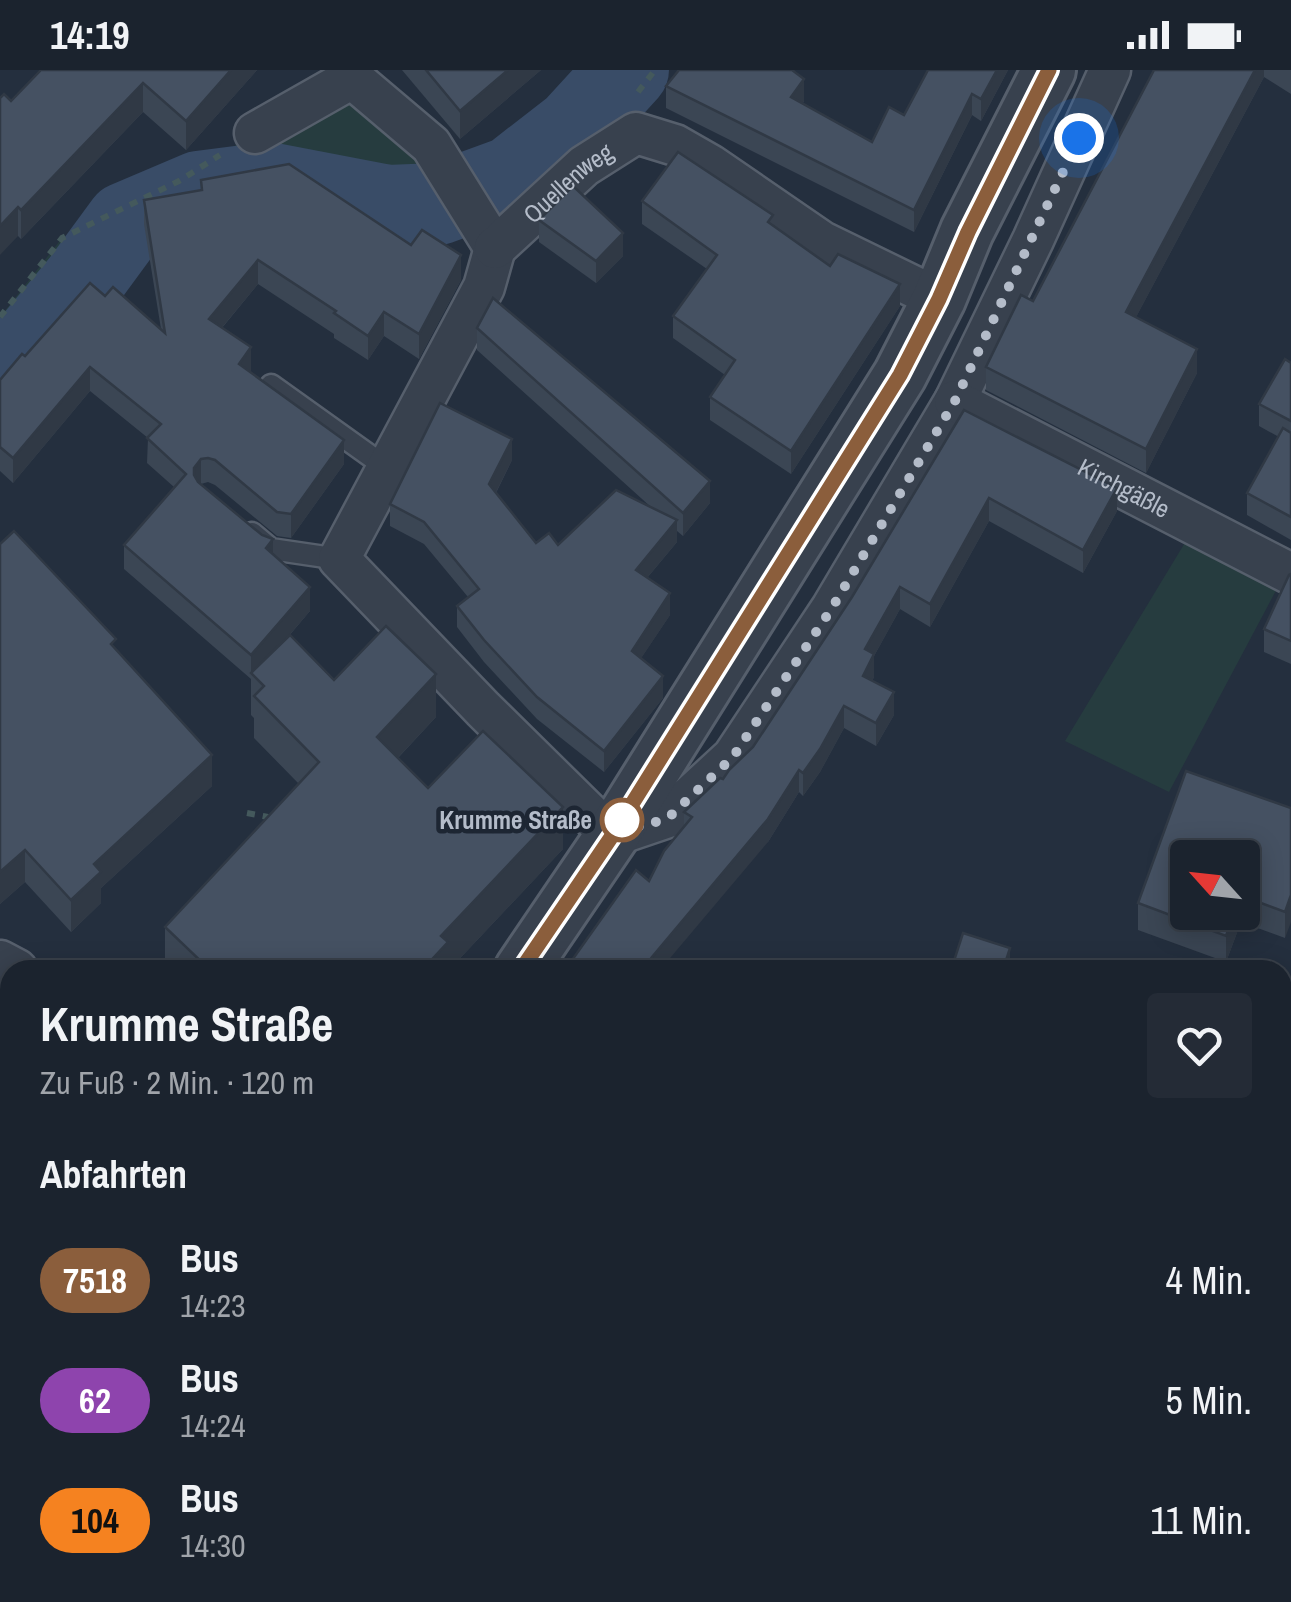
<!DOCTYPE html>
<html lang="de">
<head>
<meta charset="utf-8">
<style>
  :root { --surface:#1b232e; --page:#242b36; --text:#f1f3f6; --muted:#a0a4aa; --line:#39404a }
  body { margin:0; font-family:"Archivo Narrow",sans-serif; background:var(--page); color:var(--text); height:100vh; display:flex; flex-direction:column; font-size:38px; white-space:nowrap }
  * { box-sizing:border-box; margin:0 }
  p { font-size:32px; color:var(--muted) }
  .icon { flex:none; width:55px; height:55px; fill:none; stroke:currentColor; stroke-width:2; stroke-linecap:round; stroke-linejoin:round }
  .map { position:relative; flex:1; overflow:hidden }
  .side { position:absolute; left:0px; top:890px; width:1292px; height:642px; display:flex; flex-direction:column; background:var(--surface); border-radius:30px 30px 0 0; box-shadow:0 5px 25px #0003,0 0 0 2px var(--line) }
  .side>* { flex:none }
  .badge { padding:0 20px; border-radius:32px; font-size:35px; line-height:65px }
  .needle { width:65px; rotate:297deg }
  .tools { position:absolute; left:1170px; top:770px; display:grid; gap:20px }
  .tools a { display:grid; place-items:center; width:90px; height:90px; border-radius:10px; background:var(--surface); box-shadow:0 5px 25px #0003,0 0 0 2px var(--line); font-size:50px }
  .you { position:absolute; width:50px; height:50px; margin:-25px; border:8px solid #fff; border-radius:50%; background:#1a73e8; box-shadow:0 0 0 15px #1a73e833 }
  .map>.badge { position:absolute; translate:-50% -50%; box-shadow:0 0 0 5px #fff }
  h2 { padding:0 40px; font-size:38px; line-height:90px }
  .round { display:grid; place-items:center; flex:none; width:105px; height:105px; border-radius:10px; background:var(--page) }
  .headline { display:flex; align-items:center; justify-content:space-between; height:170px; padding:0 40px }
  h1 { font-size:48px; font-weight:800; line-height:75px }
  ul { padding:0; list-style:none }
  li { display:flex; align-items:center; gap:30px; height:120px; padding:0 40px }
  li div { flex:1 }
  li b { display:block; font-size:38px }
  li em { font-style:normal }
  li .badge { min-width:110px; font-weight:700; text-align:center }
  .status { display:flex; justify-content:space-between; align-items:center; height:70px; padding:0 50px; background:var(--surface); direction:ltr }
  .status svg { height:28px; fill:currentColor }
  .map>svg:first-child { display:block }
  .green { fill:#263c3f }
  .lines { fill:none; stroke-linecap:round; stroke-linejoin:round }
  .river { stroke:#394c67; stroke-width:82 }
  .service-casing { stroke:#565f6c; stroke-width:25 }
  .pedestrian-casing { stroke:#565f6c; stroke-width:35 }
  .minor-casing { stroke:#565f6c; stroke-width:45 }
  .tertiary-casing { stroke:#565f6c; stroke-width:58 }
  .path { stroke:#44595c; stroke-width:6; stroke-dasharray:8 8; stroke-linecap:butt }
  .service { stroke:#38414e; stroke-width:20 }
  .pedestrian { stroke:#38414e; stroke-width:30 }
  .minor { stroke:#38414e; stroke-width:40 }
  .tertiary { stroke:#38414e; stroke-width:52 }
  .wall { fill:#3b4654; fill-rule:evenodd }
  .shaded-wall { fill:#303945 }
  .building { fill:#455162; stroke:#303945; stroke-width:2.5 }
  .line-casing { stroke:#fff; stroke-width:22 }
  .line { stroke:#8b5e3c; stroke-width:15 }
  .walk { stroke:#b4bcc9; stroke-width:10; stroke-dasharray:0 18 }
  .stop-dot { fill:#fff; stroke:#8b5e3c; stroke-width:5 }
  .labels { text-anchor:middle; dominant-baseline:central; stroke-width:9; stroke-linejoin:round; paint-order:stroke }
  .street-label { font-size:25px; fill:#b4bcc9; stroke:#1d2633 }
  .stop-label { font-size:25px; font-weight:bold; fill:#b4bcc9; stroke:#1d2633; text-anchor:end }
</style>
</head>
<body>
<div class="status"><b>14:19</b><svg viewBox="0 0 49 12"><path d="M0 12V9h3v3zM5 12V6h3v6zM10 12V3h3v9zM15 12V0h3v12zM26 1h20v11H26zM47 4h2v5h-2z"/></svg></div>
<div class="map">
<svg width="1291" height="1532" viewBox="0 0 1291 1532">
  <rect width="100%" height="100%" fill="#242f3e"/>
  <!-- green -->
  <g class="green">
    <path d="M 352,8 L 460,126 L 438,134 L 388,136 L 268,113 L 199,123 L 126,153 L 82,213 L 10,300 L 0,293 L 0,247 L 62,168 L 179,111 L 255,63 Z"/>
    <path d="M 1189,466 L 1281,511 L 1169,722 L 1065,671 Z"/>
  </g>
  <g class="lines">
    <!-- river -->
    <path class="river" d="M 0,312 L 82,213 L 126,153 L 199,122 L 268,113 L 388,136 L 438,134 L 512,107 L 575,58 L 628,0"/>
    <defs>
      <g id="service">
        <path d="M 271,315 L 387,398"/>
        <path d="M 252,463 L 271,479 L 339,489"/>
        <path d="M 1282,1340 L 1291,1337"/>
      </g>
      <g id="pedestrian">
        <path d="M 0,1497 L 10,1489"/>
        <path d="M 5,1532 L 10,1518"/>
      </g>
      <g id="minor">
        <path d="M 255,63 L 352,8 L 431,75 L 495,178"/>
        <path d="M 495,178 L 484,217 L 339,489 L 483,639 L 612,766 L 668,747 L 733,687 L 832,538 L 955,331 L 1033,170 L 1110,0"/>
        <path id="s1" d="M 495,178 L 584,96 L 636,63 L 675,75 L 710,95 L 822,172 L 939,229"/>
        <path id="s2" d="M 955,331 L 1291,504"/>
        <path d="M 0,891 L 17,900"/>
        <path d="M 1282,1132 L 1291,1130"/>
        <path d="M 0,1273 L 10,1286"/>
        <path d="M 754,1532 L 773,1522"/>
        <path d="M 860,1532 L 878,1522"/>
      </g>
      <g id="tertiary">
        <path d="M 521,900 L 612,766 L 900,305 L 939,229 L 967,161 L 1049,0"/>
        <path d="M 98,1522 L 111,1532"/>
      </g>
    </defs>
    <!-- service casing -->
    <use href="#service" class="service-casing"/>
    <!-- pedestrian casing -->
    <use href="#pedestrian" class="pedestrian-casing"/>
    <!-- minor casing -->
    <use href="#minor" class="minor-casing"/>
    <!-- tertiary casing -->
    <use href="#tertiary" class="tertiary-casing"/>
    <!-- path -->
    <g class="path">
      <path d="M 638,22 L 655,0"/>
      <path d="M 0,247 L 62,168 L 179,111 L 220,85"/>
      <path d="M 247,743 L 273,748"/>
      <path d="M 0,939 L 8,1094 L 0,1114"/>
    </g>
    <!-- service -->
    <use href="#service" class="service"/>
    <!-- pedestrian -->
    <use href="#pedestrian" class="pedestrian"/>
    <!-- minor -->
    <use href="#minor" class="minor"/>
    <!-- tertiary -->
    <use href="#tertiary" class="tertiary"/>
  </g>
  <!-- wall -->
  <g class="wall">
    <path d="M 41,0 L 257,0 L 186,80 L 143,42 L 21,169 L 18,166 L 11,31 Z"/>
    <path d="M 402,0 L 541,0 L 460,69 Z"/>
    <path d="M 928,0 L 1008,0 L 981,51 L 972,45 L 914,162 L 666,38 L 666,16 L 804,31 L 803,33 L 872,72 L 904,45 Z"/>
    <path d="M 1154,0 L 1291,0 L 1291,24 L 1264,7 L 1136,247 L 1197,303 L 1146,403 L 986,320 L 986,297 L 1033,231 Z"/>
    <path d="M 201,110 L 461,210 L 419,289 L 384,266 L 368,290 L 334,268 L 334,264 L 258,214 L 222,258 L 250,302 L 344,394 L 291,468 L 277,466 L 215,415 L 208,412 L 201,414 L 273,484 L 310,541 L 288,567 L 334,610 L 436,647 L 398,688 L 428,718 L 563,779 L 449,900 L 165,899 L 165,857 L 299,714 L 254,668 L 254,648 L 251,645 L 251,609 L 124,499 L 124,475 L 174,417 L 147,393 L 148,368 L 90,321 L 13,413 L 0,401 L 0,310 L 25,286 L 105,226 L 161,259 L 144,154 L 144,130 L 201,120 Z"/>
    <path d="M 642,131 L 773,156 L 830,196 L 900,236 L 791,404 L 710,350 L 710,327 L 725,305 L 673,268 L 673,246 L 707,199 L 642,154 Z"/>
    <path d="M 539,150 L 623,186 L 596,213 L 539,172 Z"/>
    <path d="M 477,258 L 710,433 L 683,466 L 677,461 L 677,472 L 647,508 L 670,545 L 641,588 L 663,628 L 604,702 L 537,649 L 484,592 L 457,557 L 457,536 L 468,527 L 424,474 L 390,456 L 390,434 L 512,390 L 496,423 L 536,473 L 558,475 L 652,438 L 477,280 Z"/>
    <path d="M 1291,293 L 1291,470 L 1247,445 L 1247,423 L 1279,367 L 1259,356 L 1259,334 Z"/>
    <path d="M 964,340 L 1117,441 L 1083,503 L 989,451 L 930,557 L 900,539 L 874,586 L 874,607 L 872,611 L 894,645 L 876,676 L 844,658 L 820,702 L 803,726 L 799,722 L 768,772 L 649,811 L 684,757 L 684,742 L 723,709 L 753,677 L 852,527 Z"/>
    <path d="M 0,474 L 116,580 L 212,716 L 101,818 L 101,833 L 71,862 L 25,812 L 0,834 Z"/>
    <path d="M 1291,504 L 1291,594 L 1264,582 L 1264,559 Z"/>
    <path d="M 1291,738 L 1285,868 L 1241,852 L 1226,892 L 1138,860 L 1138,833 ZM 1242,788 L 1242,842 L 1188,842 Z"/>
    <path d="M 10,961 L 10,1024 L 6,995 L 6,962 Z"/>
    <rect x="1282" y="973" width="9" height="97"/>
    <rect x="1282" y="1155" width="9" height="81"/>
    <path d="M 1282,1349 L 1286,1356 L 1291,1355 L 1291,1427 L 1282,1427 Z"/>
    <path d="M 180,1522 L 621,1522 L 622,1532 L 246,1532 L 180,1527 Z"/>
  </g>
  <!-- shaded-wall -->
  <g class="shaded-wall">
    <path d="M 231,0 L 257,0 L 186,80 L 186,51 Z"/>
    <path d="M 508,0 L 541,0 L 460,69 L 460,41 Z"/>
    <path d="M 997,0 L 1008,0 L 981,51 L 981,29 Z"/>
    <path d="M 1255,0 L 1264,0 L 1264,7 L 1126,266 L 1126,242 Z"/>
    <path d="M 804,9 L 804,31 L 791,48 L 791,27 Z"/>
    <path d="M 143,13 L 143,42 L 21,169 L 21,140 Z"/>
    <path d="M 972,24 L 972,45 L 914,162 L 914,140 Z"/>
    <path d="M 18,137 L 18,166 L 0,185 L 0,156 Z"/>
    <path d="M 623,163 L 623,186 L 596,213 L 596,191 Z"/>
    <path d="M 461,185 L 461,210 L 419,289 L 419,264 Z"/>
    <path d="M 258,190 L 258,214 L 209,273 L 209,249 Z"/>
    <path d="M 900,214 L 900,236 L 791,404 L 791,381 Z"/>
    <path d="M 384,242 L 384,266 L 368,290 L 368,266 Z"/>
    <path d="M 251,277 L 251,302 L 239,319 L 239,294 Z"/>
    <path d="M 1197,279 L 1197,303 L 1146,403 L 1146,379 Z"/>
    <path d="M 90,297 L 90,321 L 13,413 L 13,388 Z"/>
    <path d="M 512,369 L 512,390 L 489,436 L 489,414 Z"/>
    <path d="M 344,370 L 344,394 L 291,468 L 291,444 Z"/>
    <path d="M 201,389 L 201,414 L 194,423 L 194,398 Z"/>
    <path d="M 710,411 L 710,433 L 683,466 L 683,443 Z"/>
    <path d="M 1117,418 L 1117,441 L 1083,503 L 1083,480 Z"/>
    <path d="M 989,428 L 989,451 L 930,557 L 930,534 Z"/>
    <path d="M 677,450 L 677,472 L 636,521 L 636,500 Z"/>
    <path d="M 273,469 L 273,493 L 266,478 Z"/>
    <path d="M 310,517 L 310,541 L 254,606 L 251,603 L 251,610 L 251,585 Z"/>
    <path d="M 900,517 L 900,539 L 874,586 L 874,607 L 863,629 L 865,579 Z"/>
    <path d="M 670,523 L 670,545 L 632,602 L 632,581 Z"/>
    <path d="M 436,604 L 436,647 L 377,710 L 377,667 Z"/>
    <path d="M 663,606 L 663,628 L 604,702 L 604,681 Z"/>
    <path d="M 894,622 L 894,645 L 876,676 L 876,653 Z"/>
    <path d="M 844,636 L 844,658 L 820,702 L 803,726 L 803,703 Z"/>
    <path d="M 212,685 L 212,716 L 101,818 L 101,833 L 71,862 L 71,830 L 94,794 Z"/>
    <path d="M 799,700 L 799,722 L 768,772 L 660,900 L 643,900 Z"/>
    <path d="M 563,737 L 563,779 L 449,900 L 422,900 L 441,866 Z"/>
    <path d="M 25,780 L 25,812 L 0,834 L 0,802 Z"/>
    <path d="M 1291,825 L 1291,852 L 1285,868 L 1285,842 Z"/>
    <path d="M 1235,842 L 1241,842 L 1241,852 L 1226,892 L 1226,866 Z"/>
    <path d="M 1010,878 L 1010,890 L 1007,900 L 1003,900 Z"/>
    <path d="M 10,1416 L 10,1456 L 0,1464 L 0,1423 Z"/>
  </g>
  <!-- building -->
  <g class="building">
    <path d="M 41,0 L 231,0 L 186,51 L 143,13 L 21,140 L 18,137 L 0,156 L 0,28 L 4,24 L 11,31 Z"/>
    <path d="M 426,0 L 508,0 L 460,41 Z"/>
    <path d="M 679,0 L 792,0 L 804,9 L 791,27 L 872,72 L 889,37 L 904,45 L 928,0 L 997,0 L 981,29 L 972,24 L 914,140 L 666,16 Z"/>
    <path d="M 1154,0 L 1255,0 L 1126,242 L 1197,279 L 1146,379 L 986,297 L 1021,225 L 1033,231 Z"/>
    <path d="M 678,82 L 773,145 L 768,152 L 830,196 L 838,184 L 900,214 L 791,381 L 710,327 L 735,290 L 673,246 L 717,185 L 642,131 Z"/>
    <path d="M 289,94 L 411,175 L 422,160 L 461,185 L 419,264 L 384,242 L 368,266 L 334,243 L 336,241 L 258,190 L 209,249 L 251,277 L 239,294 L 344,370 L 291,444 L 277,442 L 215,390 L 208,388 L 201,389 L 194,398 L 194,405 L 198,412 L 262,465 L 273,469 L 266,478 L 310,517 L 251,585 L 124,475 L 186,404 L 147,368 L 161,354 L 90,297 L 13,388 L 0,377 L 0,310 L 22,284 L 25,286 L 90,213 L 105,226 L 113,217 L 165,263 L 144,130 L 202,120 L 201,110 Z"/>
    <path d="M 573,116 L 623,163 L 596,191 L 539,150 Z"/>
    <path d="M 493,228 L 710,411 L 683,443 L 477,258 Z"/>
    <path d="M 1285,289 L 1291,293 L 1291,351 L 1259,334 Z"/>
    <path d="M 440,333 L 512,369 L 489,414 L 536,473 L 549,463 L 558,475 L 616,420 L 677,450 L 636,500 L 670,523 L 632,581 L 663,606 L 604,681 L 537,627 L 484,570 L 457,536 L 479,519 L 424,452 L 390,434 Z"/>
    <path d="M 964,340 L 1117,418 L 1083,480 L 989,428 L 930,534 L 900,517 L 865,579 L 874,584 L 863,606 L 894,622 L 876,653 L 844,636 L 820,679 L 803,703 L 799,700 L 768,749 L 652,887 L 643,900 L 565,900 L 636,800 L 649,811 L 664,781 L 692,747 L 684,742 L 720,708 L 723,709 L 729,700 L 753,677 L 852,527 Z"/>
    <path d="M 1283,358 L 1291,363 L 1291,447 L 1247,423 Z"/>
    <path d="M 14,461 L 116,569 L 111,574 L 212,685 L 94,794 L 101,802 L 71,830 L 25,780 L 0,802 L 0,474 Z"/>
    <path d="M 1291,504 L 1291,571 L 1264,559 L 1289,505 Z"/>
    <path d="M 386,556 L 436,604 L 377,667 L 428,718 L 483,661 L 563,737 L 441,866 L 448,872 L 422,900 L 210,900 L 165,857 L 319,692 L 254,626 L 264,616 L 251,603 L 290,565 L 334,610 Z"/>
    <path d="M 1186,701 L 1291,738 L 1291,825 L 1285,842 L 1242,826 L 1242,788 L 1188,788 L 1188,842 L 1235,842 L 1226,866 L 1138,833 Z"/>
    <path d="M 963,863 L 1010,878 L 1003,900 L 951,900 Z"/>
    <path d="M 10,961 L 10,991 L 6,962 Z"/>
    <rect x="1282" y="973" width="9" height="75"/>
    <rect x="1282" y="1155" width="9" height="59"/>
    <path d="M 0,1340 L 10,1352 L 10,1416 L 0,1423 Z"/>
    <path d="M 1285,1348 L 1286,1356 L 1291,1355 L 1291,1406 L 1282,1406 L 1282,1349 Z"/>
    <path d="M 1282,1454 L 1291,1455 L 1291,1532 L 961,1532 L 962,1522 L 1282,1522 Z"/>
    <path d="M 21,1522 L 59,1522 L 72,1532 L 13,1532 Z"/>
    <path d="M 473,1522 L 621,1522 L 622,1526 L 577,1530 Z"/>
  </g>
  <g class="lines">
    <defs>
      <path id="line" d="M 521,900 L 612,766 L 900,305 L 939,229 L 968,162 L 1049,0"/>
    </defs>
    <!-- line casing -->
    <use href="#line" class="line-casing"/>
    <!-- line -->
    <use href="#line" class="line"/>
    <!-- walk -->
    <path class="walk" d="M 622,750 L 640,757 L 668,748 L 733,687 L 832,538 L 955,331 L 1079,68"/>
  </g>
  <!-- markers -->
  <circle class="stop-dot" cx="622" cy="750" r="20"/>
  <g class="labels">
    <!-- street labels -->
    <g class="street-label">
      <text stroke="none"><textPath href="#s1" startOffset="98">Quellenweg</textPath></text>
      <text stroke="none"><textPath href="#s2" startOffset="190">Kirchgäßle</textPath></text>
    </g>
    <!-- stop labels -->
    <g class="stop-label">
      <text x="592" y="750">Krumme Straße</text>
    </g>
  </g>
</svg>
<div class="tools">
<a><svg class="needle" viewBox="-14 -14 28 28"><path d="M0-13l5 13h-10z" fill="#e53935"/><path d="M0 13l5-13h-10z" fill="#a0a4aa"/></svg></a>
</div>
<div class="you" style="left:1079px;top:68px"></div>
<section class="side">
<div class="headline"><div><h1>Krumme Straße</h1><p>Zu Fuß · 2 Min. · 120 m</p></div><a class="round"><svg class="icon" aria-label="heart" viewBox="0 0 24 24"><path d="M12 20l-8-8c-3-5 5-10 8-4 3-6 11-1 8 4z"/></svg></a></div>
<h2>Abfahrten</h2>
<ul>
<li><span class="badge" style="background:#8b5e3c;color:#fff">7518</span><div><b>Bus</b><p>14:23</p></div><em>4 Min.</em></li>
<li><span class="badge" style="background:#8e44ad;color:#fff">62</span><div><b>Bus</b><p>14:24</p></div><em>5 Min.</em></li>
<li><span class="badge" style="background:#f58220;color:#111">104</span><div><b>Bus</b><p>14:30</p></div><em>11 Min.</em></li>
</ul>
</section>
</div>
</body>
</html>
